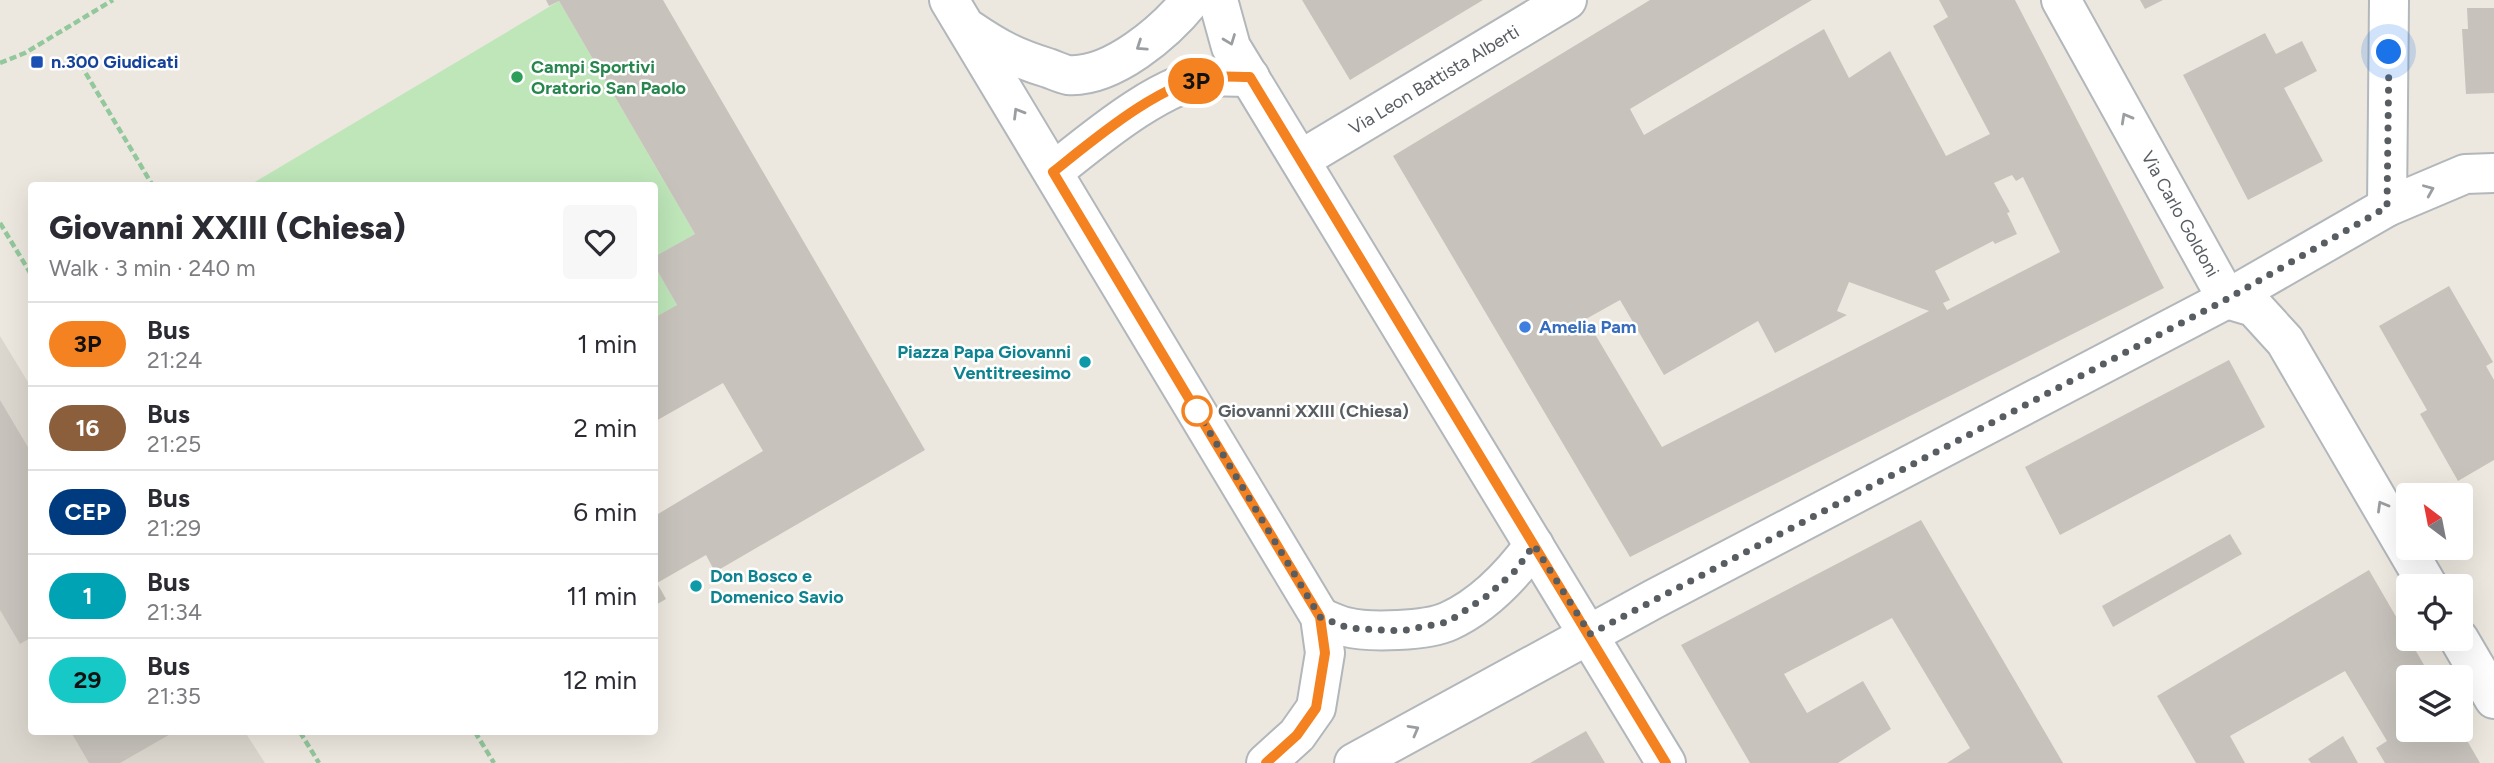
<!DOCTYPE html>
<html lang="en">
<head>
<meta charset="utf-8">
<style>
  :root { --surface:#fff; --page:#f7f7f7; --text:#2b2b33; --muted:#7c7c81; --line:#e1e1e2 }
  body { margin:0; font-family:Figtree,sans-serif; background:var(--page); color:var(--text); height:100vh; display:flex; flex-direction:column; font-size:26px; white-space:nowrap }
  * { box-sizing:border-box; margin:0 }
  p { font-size:23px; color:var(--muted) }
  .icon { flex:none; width:38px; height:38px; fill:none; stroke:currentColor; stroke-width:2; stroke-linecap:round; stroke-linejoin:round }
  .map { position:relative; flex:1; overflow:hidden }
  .drawer { position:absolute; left:28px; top:182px; width:630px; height:553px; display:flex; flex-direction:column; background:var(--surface); border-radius:7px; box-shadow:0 7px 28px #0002 }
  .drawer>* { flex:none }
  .badge { padding:0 14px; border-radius:23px; font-size:24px; line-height:46px }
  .needle { width:46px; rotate:328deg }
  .buttons { position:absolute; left:2396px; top:483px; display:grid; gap:14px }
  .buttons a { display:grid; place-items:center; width:77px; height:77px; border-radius:7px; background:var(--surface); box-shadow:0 7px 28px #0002; font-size:35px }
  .you { position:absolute; width:35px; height:35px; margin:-18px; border:5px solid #fff; border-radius:50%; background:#1a73e8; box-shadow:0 0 0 10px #1a73e833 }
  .map>.badge { position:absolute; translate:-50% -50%; box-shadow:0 0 0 4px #fff }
  .round { display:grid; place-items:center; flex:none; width:74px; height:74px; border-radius:7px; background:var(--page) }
  .head { display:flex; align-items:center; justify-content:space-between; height:119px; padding:0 21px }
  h1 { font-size:33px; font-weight:800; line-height:52px }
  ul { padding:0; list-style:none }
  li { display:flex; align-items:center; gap:21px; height:84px; padding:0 21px; border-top:2px solid var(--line) }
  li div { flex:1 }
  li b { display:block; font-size:26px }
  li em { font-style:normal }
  li .badge { min-width:77px; font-weight:700; text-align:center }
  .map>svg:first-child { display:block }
  .education { fill:#dcd7ce }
  .green { fill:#bee6b9 }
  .building { fill:#c7c3bc; fill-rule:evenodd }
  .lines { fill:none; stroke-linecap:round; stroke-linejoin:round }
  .minor-casing { stroke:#b2b7bb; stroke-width:42 }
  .path { stroke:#92c89c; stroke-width:4.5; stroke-dasharray:7 3.5; stroke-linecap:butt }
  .minor { stroke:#fff; stroke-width:38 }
  .oneway { stroke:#9b9ea1 }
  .line-casing { stroke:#fff; stroke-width:16 }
  .line { stroke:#f58220; stroke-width:10 }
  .walk { stroke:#585d62; stroke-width:7; stroke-dasharray:0 12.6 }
  .transit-dot { fill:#1a4fb4; stroke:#fff; stroke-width:2.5 }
  .leisure-dot { fill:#2e9e5b; stroke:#fff; stroke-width:2.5 }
  .shop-dot { fill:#3f7fe0; stroke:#fff; stroke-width:2.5 }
  .culture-dot { fill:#0f9aa8; stroke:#fff; stroke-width:2.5 }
  .stop-dot { fill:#fff; stroke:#f58220; stroke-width:3.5 }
  .labels { text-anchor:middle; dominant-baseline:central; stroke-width:5; stroke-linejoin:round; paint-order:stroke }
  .transit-label { font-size:18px; font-weight:bold; fill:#164399; stroke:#fff; text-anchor:start }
  .leisure-label { font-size:18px; font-weight:bold; fill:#27864d; stroke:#fff; text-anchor:start }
  .street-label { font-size:18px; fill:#585d62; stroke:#fff }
  .shop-label { font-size:18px; font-weight:bold; fill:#366cbe; stroke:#fff; text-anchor:start }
  .culture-label { font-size:18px; font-weight:bold; fill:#0d838f; stroke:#fff; text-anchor:end }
  .stop-label { font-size:18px; font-weight:bold; fill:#585d62; stroke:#fff; text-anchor:start }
</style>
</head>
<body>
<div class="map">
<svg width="2494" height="763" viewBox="0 0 2494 763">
  <rect width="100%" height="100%" fill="#ede8df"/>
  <!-- education -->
  <path class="education" d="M 0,336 L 31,387 L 32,732 L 245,732 L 265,763 L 0,763 Z"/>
  <!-- green -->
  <g class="green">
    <path d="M 559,1 L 695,234 L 655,257 L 654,186 L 248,186 Z"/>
    <path d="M 654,265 L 677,305 L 655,318 L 654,318 Z"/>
  </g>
  <!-- building -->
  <g class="building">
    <path d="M 546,0 L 663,0 L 925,450 L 715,572 L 706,555 L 657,583 L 666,599 L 654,606 L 654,508 L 658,514 L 763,451 L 723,383 L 654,422 L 654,318 L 677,305 L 654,265 L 654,257 L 695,234 L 559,1 L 549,6 Z"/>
    <path d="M 1302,0 L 1483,0 L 1350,80 Z"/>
    <path d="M 1650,0 L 1812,0 L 1630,109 L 1644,135 L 1824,29 L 1849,78 L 1890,51 L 1946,156 L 1990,134 L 1933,26 L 1948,17 L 1939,0 L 2015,0 L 2164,288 L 1630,557 L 1393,156 ZM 2012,175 L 2016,181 L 2023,177 L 2060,252 L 1947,310 L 1943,303 L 1950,300 L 1935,271 L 1993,241 L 1995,244 L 2017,234 L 2007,213 L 2010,212 L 1994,183 ZM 1849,282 L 1929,311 L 1662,447 L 1586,319 L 1620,300 L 1664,375 L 1758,321 L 1775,353 L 1847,315 L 1837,311 Z"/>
    <path d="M 2140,0 L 2163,0 L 2145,9 Z"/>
    <path d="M 2467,8 L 2494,8 L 2494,93 L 2466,94 L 2462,29 L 2468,29 Z"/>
    <path d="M 2265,33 L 2276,54 L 2302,41 L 2317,71 L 2284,88 L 2323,161 L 2248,200 L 2183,75 Z"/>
    <path d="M 2449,286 L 2493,362 L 2486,366 L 2494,380 L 2494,460 L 2458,481 L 2420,414 L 2427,410 L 2379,326 Z"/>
    <path d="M 2229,360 L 2265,427 L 2060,535 L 2025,467 Z"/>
    <path d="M 0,400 L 32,454 L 32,637 L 20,644 L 0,610 Z"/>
    <path d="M 1921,520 L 2063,763 L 1947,763 L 1970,748 L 1892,618 L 1784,674 L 1807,713 L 1863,681 L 1891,729 L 1838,763 L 1750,763 L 1681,645 Z"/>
    <path d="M 2230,534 L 2242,554 L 2113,627 L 2102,606 Z"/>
    <path d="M 2369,570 L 2431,677 L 2408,677 L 2408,730 L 2461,730 L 2480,763 L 2385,763 L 2376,748 L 2387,741 L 2345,671 L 2230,736 L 2245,763 L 2196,763 L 2157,696 Z"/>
    <path d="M 1586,731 L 1605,763 L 1530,763 Z"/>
    <path d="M 71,732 L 174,732 L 120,763 L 89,763 Z"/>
    <path d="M 2343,736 L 2358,763 L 2311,763 L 2308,759 Z"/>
  </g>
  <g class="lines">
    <defs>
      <g id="minor">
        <path d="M 949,0 L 1320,617 L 1325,653 L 1316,708 L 1297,735 L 1266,763"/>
        <path d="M 1218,0 L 1231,47 L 1666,763"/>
        <path d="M 2061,0 L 2227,299 L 2254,307 L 2285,341 L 2428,586"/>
        <path d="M 970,30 C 998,49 1015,58 1048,68 C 1054,70 1062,74 1068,75 C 1112,78 1165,32 1191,0"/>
        <path d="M 1300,160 L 1567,0"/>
        <path d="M 1053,172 C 1092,141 1162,81 1212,77 C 1224,76 1237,77 1250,77"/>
        <path d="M 2387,207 L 2389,0"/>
        <path d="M 1320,617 C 1329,621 1337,625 1346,627 C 1369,633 1428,631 1449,621 C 1484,605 1512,575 1534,545"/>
        <path d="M 2459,639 L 2494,699"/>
        <path d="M 1354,763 L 1654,599 L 2227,299 L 2387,207 L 2465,174 L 2494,173"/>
      </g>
    </defs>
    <!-- minor casing -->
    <use href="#minor" class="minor-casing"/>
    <!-- path -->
    <g class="path">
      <path d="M 75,55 L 153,186"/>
      <path d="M 0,63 L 25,53 L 113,0"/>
      <path d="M 0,223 L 32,276"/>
      <path d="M 300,732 L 319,763"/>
      <path d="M 475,732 L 494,763"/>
    </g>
    <!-- minor -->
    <use href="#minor" class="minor"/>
  </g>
  <!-- one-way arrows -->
  <defs><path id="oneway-chevron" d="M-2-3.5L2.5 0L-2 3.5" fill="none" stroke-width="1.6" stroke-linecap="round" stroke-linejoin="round" transform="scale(1.75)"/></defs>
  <g class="oneway">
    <use href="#oneway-chevron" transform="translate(1230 40) rotate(69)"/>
    <use href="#oneway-chevron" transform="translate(1141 46) rotate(146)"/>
    <use href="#oneway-chevron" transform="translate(1018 113) rotate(-121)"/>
    <use href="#oneway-chevron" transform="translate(2126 118) rotate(-119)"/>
    <use href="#oneway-chevron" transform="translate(2429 190) rotate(-23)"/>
    <use href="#oneway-chevron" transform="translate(2382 506) rotate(-120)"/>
    <use href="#oneway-chevron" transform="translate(1414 730) rotate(-29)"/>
  </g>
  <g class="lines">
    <defs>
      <path id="line" d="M 1266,763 L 1297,735 L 1316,708 L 1325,653 L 1320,617 L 1053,172 C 1092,141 1162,81 1211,77 C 1224,76 1237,77 1250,77 L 1666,763"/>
    </defs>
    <!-- line casing -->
    <use href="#line" class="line-casing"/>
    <!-- line -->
    <use href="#line" class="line"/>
    <!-- walk -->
    <path class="walk" d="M 1197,411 L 1194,406 L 1320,617 L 1348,628 L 1401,631 L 1448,622 L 1487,596 L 1516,570 L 1534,545 L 1590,634 L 2227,299 L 2387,207 L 2389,52"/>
  </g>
  <!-- markers -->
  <rect class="transit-dot" x="30" y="55" width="14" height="14" rx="3.5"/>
  <circle class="leisure-dot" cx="517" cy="77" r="7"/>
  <circle class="shop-dot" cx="1525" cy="327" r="7"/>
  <g class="culture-dot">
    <circle cx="1085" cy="362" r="7"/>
    <circle cx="696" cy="586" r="7"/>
  </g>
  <circle class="stop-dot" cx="1197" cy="411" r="14"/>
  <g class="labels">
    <!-- transit labels -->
    <g class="transit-label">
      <text x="51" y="62">n.300 Giudicati</text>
    </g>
    <!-- leisure labels -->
    <g class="leisure-label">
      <text x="531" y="67">Campi Sportivi<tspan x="531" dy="21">Oratorio San Paolo</tspan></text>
    </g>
    <!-- street labels -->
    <g class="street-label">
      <text transform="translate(1434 80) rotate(-31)">Via Leon Battista Alberti</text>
      <text transform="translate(2180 214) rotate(61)">Via Carlo Goldoni</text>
    </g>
    <!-- shop labels -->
    <g class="shop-label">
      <text x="1539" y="327">Amelia Pam</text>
    </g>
    <!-- culture labels -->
    <g class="culture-label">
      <text x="1071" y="352">Piazza Papa Giovanni<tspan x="1071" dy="21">Ventitreesimo</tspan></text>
      <text x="710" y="576" text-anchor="start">Don Bosco e<tspan x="710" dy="21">Domenico Savio</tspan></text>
    </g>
    <!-- stop labels -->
    <g class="stop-label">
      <text x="1218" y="411">Giovanni XXIII (Chiesa)</text>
    </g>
  </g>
</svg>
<div class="buttons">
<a><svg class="needle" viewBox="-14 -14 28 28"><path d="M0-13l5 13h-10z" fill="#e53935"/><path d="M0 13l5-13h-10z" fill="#7c7c81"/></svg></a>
<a><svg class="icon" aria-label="locate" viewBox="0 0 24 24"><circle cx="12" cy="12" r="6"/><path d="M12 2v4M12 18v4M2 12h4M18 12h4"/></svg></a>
<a><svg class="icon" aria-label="layers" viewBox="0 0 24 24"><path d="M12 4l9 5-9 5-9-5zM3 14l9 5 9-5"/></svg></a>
</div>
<div class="you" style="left:2389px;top:52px"></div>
<b class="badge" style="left:1196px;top:81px;background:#f58220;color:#111">3P</b>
<section class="drawer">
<div class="head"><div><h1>Giovanni XXIII (Chiesa)</h1><p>Walk · 3 min · 240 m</p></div><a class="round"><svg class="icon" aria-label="heart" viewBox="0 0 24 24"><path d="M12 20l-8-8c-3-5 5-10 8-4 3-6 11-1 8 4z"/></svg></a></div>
<ul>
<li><span class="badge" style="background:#f58220;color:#111">3P</span><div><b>Bus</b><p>21:24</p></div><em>1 min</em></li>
<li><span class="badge" style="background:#8b5e3c;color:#fff">16</span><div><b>Bus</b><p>21:25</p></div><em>2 min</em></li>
<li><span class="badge" style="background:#003b80;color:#fff">CEP</span><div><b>Bus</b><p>21:29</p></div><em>6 min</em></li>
<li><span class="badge" style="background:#00a3b4;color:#fff">1</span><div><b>Bus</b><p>21:34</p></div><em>11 min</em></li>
<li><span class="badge" style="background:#16c9c6;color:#111">29</span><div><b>Bus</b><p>21:35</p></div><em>12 min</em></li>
</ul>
</section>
</div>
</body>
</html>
